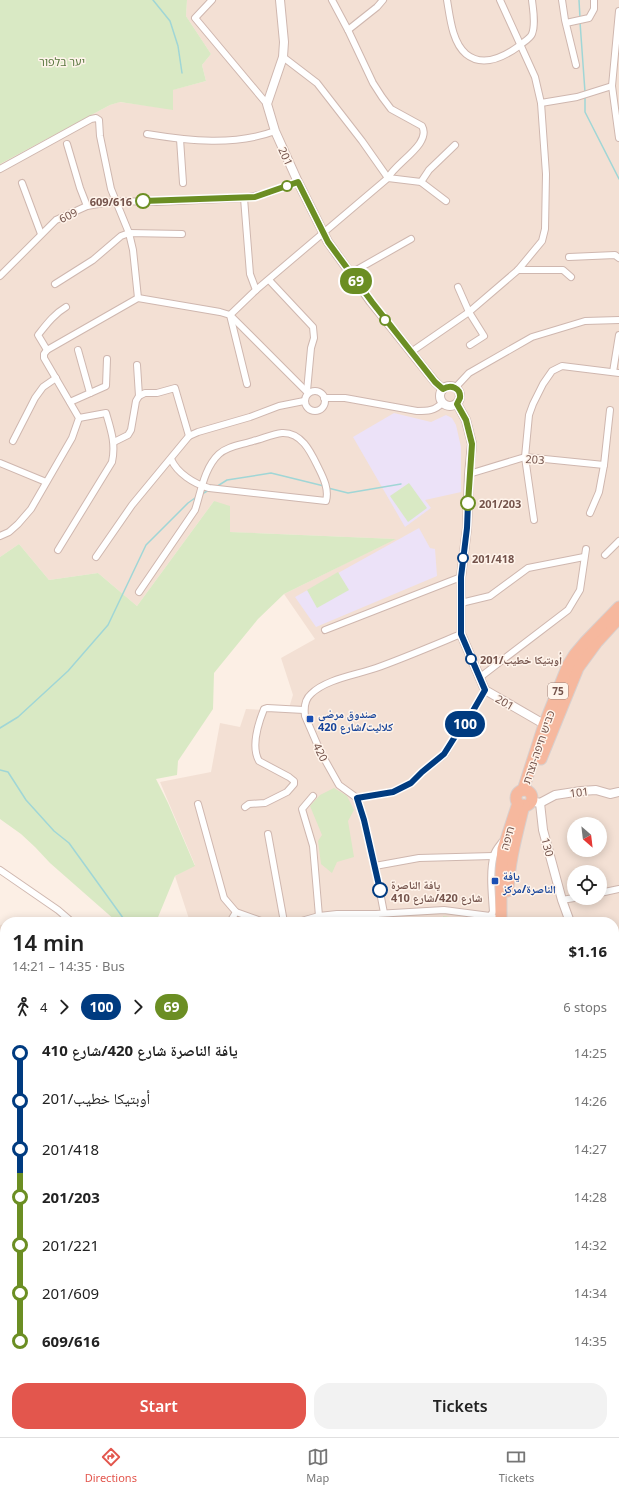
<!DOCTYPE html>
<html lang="en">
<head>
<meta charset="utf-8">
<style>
  :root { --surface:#fff; --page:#f2f2f2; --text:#222; --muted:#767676; --line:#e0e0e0; --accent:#e3564d }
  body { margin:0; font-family:"Noto Sans","Noto Naskh Arabic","Noto Sans Hebrew",sans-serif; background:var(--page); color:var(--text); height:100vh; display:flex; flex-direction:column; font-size:15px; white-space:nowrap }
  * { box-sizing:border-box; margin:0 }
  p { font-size:13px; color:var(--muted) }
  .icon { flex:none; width:22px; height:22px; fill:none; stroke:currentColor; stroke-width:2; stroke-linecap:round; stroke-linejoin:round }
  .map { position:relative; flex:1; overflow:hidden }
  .sheet { position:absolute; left:0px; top:917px; width:619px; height:520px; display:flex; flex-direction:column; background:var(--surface); border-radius:16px 16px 0 0; box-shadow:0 2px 10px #0003 }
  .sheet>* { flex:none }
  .badge { padding:0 8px; border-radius:13px; font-size:14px; line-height:26px }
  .needle { width:26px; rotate:152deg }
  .buttons { position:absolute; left:567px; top:817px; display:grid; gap:8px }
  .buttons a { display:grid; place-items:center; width:40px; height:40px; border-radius:50%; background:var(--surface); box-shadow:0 2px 10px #0003; font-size:20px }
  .map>.badge { position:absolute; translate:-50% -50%; box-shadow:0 0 0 2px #fff }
  .legs { display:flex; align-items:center; gap:6px; height:44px; padding:0 12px; font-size:13px }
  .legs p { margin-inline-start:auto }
  .overview { display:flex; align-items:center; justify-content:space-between; height:68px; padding:0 12px }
  h1 { font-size:22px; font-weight:600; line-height:30px }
  .cta { display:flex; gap:8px; margin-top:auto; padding:8px 12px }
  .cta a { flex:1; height:46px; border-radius:16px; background:var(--accent); color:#fff; font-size:16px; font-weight:600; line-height:46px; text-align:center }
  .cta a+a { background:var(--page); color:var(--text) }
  ul { padding:0 12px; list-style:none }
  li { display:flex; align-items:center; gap:14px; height:48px; font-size:15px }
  li i { display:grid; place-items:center; width:6px; height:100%; margin:0 5px; background:currentColor }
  li i::after { content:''; width:10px; height:10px; margin:-5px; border:3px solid; border-radius:50%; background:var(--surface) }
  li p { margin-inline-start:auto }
  li:first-child i { background:linear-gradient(#0000 50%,currentColor 0) }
  li:last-child i { background:linear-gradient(currentColor 50%,#0000 0) }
  .tabs { display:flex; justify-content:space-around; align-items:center; height:56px; border-top:1px solid var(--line); background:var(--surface); font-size:11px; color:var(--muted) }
  .tabs a { display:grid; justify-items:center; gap:2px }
  .tabs .on { color:var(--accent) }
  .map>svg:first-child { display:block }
  .residential { fill:#f3e0d4; fill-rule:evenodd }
  .education { fill:#ece2f8 }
  .green { fill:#d9e9c4 }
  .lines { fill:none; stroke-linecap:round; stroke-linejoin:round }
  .stream { stroke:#a0d6d6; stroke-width:1.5 }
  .minor-casing { stroke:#cfb7af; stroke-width:8 }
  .tertiary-casing { stroke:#cfb7af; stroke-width:10 }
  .trunk-casing { stroke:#d8cfcd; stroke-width:13 }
  .minor { stroke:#fff; stroke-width:6 }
  .tertiary { stroke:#fff; stroke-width:8 }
  .trunk { stroke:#f6b89e; stroke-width:11 }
  .line-1-casing { stroke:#fff; stroke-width:9 }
  .line-2-casing { stroke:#fff; stroke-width:9 }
  .line-1 { stroke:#003b80; stroke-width:6 }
  .line-2 { stroke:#6b8e23; stroke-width:6 }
  .stop-2-dot { fill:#fff; stroke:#6b8e23; stroke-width:2 }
  .stop-1-dot { fill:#fff; stroke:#003b80; stroke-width:2 }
  .transit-dot { fill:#1a4fb4; stroke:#fff4eb; stroke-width:1.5 }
  .labels { text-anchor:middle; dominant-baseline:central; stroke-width:3; stroke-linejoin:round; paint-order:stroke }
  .shield { fill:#fff4eb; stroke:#9e837b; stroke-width:1 }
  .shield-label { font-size:10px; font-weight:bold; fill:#74534b }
  .park-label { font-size:11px; fill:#5c7942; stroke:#fff4eb }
  .street-label { font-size:11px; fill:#74534b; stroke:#fff4eb }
  .stop-label { font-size:11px; font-weight:bold; fill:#74534b; stroke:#fff4eb; text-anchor:start }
  .transit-label { font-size:11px; font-weight:bold; fill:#164399; stroke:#fff4eb; text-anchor:start }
</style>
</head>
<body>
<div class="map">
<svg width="619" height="1437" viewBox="0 0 619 1437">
  <rect width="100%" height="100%" fill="#fcefe5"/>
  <!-- residential -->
  <path class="residential" d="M 187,0 L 619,0 L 619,1437 L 0,1437 L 0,925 L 4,924 L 5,1432 L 614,1432 L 614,922 L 190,922 L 175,876 L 195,865 L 160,782 L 211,772 L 220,723 L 240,727 L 246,709 L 288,711 L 293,695 L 281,658 L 315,639 L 284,594 L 395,539 L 229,532 L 214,501 L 137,606 L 98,573 L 49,580 L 19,544 L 0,557 L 0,164 L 110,105 L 119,102 L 173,109 L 172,90 L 206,81 L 202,65 L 211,54 L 186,16 ZM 574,824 L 600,824 L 600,850 L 574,850 ZM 574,872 L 600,872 L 600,898 L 574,898 Z"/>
  <!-- education -->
  <g class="education">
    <path d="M 394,413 L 431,422 L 446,415 L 452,418 L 456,425 L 461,447 L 461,492 L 425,500 L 431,508 L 405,527 L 353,437 Z"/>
    <path d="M 419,528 L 430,548 L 435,549 L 437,576 L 316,627 L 295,597 Z"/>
  </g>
  <!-- green -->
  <g class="green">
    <path d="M 0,0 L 187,0 L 186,16 L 211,54 L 202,65 L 206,81 L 173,90 L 173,110 L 120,102 L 110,105 L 0,164 Z"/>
    <path d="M 409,483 L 427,508 L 408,522 L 390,496 Z"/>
    <path d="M 214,501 L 230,506 L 230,532 L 396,539 L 284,594 L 258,619 L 214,673 L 213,709 L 178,761 L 177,775 L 156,779 L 168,803 L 195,866 L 175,876 L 156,922 L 116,921 L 50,863 L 35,847 L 21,834 L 0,819 L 0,557 L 19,544 L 49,580 L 98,573 L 137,606 Z"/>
    <path d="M 338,572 L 349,590 L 317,608 L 307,590 Z"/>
    <path d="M 334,788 L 347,796 L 354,810 L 348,821 L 354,857 L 337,862 L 332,873 L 321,864 L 318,841 L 322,835 L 310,806 L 320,795 Z"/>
    <path d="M 443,916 L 481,922 L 444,922 Z"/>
    <path d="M 0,1225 L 5,1225 L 5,1247 L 0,1258 Z"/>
    <path d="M 274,1432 L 308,1432 L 309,1437 L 274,1437 Z"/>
  </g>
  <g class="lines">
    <!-- stream -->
    <g class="stream">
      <path d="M 153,0 L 170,21 L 178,46 L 182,73"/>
      <path d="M 579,0 L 580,18"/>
      <path d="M 580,22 L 585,92"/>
      <path d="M 585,97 L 585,112 L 619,179"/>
      <path d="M 216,487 L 227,480 L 271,473 L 324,486"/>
      <path d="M 328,488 L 348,493 L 401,484"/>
      <path d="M 202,494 L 209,490"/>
      <path d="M 0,728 L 18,717 L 68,671 L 108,625 L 146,545 L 188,503 L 195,498"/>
      <path d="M 0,770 L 8,772 L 26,800 L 54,831 L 69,843 L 126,922"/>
      <path d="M 281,1437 L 281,1432"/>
    </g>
    <defs>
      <g id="minor">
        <path d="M 212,0 L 195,18 L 267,104"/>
        <path d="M 332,0 L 348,30 L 373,83 L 382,97 L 391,109 L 422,126 C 432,144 395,163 388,178"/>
        <path d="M 447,0 C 450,17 452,42 466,54 C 483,68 504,57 519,46 C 523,42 530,39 532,34 C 536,24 533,10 532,0"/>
        <path d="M 562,0 L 565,20 L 576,65"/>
        <path d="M 619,11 L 612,86 L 619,138"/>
        <path d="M 566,23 L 589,18 L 594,9 L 594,0"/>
        <path d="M 348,30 L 377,7 L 383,0"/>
        <path d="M 283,57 L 317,83 L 362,141 L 388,178"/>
        <path d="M 541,103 L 577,97 L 612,86"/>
        <path d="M 147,134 C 189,141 235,146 275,131"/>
        <path d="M 180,139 L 183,183"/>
        <path d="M 67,144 L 80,188 L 87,206"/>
        <path d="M 0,169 L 91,119 L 96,118 L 99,120 L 100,136 L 111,189 L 129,233 L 133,250 L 138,298"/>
        <path d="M 421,182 L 429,170 L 455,145"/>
        <path d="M 22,183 L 41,234"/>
        <path d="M 244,198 L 250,274 L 256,290 L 230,315 L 247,384"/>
        <path d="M 569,257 L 615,255 L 619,258"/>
        <path d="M 518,270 L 563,270 L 571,277"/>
        <path d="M 351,273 L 411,239"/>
        <path d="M 0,276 L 56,220 L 87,206 L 116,201 L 156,202 L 244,198 L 268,193 L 298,182"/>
        <path d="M 269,280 L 313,327 L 314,338 L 311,348 L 307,391"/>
        <path d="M 55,284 L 93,260 L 121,236 L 129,233 L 182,234"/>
        <path d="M 458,287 L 469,312 L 484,336 L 470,345"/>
        <path d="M 256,290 L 388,178 L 421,182 L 446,201"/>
        <path d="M 47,350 L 38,335 C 46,325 54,314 66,307"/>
        <path d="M 78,350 L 90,393"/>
        <path d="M 411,352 L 469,312 L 518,270 L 542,241 L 545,229 L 546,174 L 541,103 L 535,77 L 500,0"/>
        <path d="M 137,365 L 139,396"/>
        <path d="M 613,372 L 619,335"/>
        <path d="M 455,388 L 469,373 L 532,337 L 585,321 L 619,320"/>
        <circle cx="315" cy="401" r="10"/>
        <path d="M 324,398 L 345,398 L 417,411 C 427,411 435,411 442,403"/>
        <path d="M 70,402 L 106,386 L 107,359"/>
        <path d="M 13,441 L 35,398 L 43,387 L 56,378"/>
        <path d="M 114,442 L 128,435 L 131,430 L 136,401 L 139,396 L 145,393 L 157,393 L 175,388 L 189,436"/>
        <path d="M 0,463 L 46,482"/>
        <path d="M 469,474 L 525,457 L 604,465"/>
        <path d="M 590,513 L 599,492 L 604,465 L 610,410"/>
        <path d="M 534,520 L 525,457 L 529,415 L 533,404 L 543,384 L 552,371 L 562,366 L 619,373"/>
        <path d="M 0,536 L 9,532 L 18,524 L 31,509 L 72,438 L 79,418 L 44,358 L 44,354 L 47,350 L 138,298 L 220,312 L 230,315 L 308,393"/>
        <path d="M 58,550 L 112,462 C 116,444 111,430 106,413 L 79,418"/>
        <path d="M 605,555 L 619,541"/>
        <path d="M 96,557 L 132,505 L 189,436 L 198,432 L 250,417 L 279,406 L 304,401"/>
        <path d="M 139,592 L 195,510 C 201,492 204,468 219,454 C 228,446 241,445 253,441 C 262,439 272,434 282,433 C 303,432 312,455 319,469 C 324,479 329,490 326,501 L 209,488 C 194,484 177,473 171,459"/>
        <path d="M 461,603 L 490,596 L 528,568 L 584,557"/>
        <path d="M 325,630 L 461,577"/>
        <path d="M 479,678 L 568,610 L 580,590 L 586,549"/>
        <path d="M 313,796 L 302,809 L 313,846 L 319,916"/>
        <path d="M 357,798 L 393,792 L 411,783 L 422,772 L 445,754 L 456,735 L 470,716 L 485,690"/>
        <path d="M 198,804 L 224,898 L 236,912 L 264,922"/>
        <path d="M 245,807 L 249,804 L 265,803 L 287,792 L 294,784 L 294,781 L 289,777 L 259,761 C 251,747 258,724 264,709 L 267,708 L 304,710"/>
        <path d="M 268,834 L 284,922"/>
        <path d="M 502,842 C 499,846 495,850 494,855 C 489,870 492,896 493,912 L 490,916 L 502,920"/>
        <path d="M 375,866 L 419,858 L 493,856"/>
        <path d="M 0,870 L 58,910 L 72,922"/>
        <path d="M 600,893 L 619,889"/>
        <path d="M 562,900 L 574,898"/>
        <path d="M 384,913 L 375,866 L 364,820 L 357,798 L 339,785 L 321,753 L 305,716 C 304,708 304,700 311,694 C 326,679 356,675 376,668 C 404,658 432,646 461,634"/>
        <path d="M 376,914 L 376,922"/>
        <path d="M 230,922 L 236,912"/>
        <path d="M 298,922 L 319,916 L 337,914 L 376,914 L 444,910 L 490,916"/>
        <path d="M 0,961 L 5,962"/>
        <path d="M 0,990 L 5,997"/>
        <path d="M 614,1064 L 619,1059"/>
        <path d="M 614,1194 L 619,1195"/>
        <path d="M 0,1283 L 5,1288"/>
        <path d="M 614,1295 L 619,1298"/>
        <path d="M 104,1432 L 110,1437"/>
        <path d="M 248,1437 L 249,1432"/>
        <path d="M 502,1437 L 504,1432"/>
      </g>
      <g id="tertiary">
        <path d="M 280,0 L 284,42 L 283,57 L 267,104 L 275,131 L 298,182 L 328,242 L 371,302 L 435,382 L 443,389"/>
        <circle cx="450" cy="396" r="10"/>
        <path d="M 457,404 L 466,420 L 472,444 L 469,474 L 467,528 L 461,577 L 461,634 L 485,690 L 549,727"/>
        <path d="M 531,801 L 540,803"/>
        <path d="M 540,803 L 543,830 L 562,900 L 570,922"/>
        <path d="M 540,803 L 555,795 L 581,791 L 596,790 L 610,794 L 619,792"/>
        <path d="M 614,978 L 619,974"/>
        <path d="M 614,1124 L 619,1131"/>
      </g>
      <g id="trunk">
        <path d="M 541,759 L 578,668 L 597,642 L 619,618"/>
        <path d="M 523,790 L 544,725 L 568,665 L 575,654 L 586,641 L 619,607"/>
        <circle cx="524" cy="798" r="8"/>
        <path d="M 508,891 C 509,862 517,834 524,805"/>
        <path d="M 501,922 L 501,871 L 503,849 L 518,803"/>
        <path d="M 358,1432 L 359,1437"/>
        <path d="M 366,1432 L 367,1437"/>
      </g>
    </defs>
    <!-- minor casing -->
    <use href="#minor" class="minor-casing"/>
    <!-- tertiary casing -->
    <use href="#tertiary" class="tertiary-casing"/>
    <!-- trunk casing -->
    <use href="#trunk" class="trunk-casing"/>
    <!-- minor -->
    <use href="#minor" class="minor"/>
    <!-- tertiary -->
    <use href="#tertiary" class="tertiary"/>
    <!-- trunk -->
    <use href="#trunk" class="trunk"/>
  </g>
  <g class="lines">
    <defs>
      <path id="line-1" d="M 380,890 L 364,820 L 357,798 L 393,792 L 411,783 L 422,772 L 444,754 L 456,735 L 470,716 L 485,690 L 461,634 L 461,577 L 467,528 L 468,503"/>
      <path id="line-2" d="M 143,201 L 255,197 L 298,182 L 328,242 L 372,302 L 435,382 L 443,389 C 451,384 461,388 460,398 L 457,404 L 466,420 L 472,444 L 468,503"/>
    </defs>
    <!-- line-1 casing -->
    <use href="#line-1" class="line-1-casing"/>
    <!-- line-2 casing -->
    <use href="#line-2" class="line-2-casing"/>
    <!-- line-1 -->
    <use href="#line-1" class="line-1"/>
    <!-- line-2 -->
    <use href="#line-2" class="line-2"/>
  </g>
  <!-- markers -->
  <g class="stop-2-dot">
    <circle cx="287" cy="186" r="5"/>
    <circle cx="143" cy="201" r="7"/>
    <circle cx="385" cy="320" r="5"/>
    <circle cx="468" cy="503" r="7"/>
  </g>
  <g class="stop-1-dot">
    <circle cx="463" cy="558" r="5"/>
    <circle cx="471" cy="659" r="5"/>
    <circle cx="380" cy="890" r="7"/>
  </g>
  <g class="transit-dot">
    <rect x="306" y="715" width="8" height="8" rx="2"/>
    <rect x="491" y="877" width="8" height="8" rx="2"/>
  </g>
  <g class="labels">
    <!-- shield labels -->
    <rect class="shield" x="548" y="683" width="20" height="16" rx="3"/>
    <g class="shield-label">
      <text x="558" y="691">75</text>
    </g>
    <!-- park labels -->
    <g class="park-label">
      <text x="62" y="61">יער בלפור</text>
    </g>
    <!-- street labels -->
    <g class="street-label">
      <text transform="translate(286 156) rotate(66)">201</text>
      <text transform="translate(68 215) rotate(-26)">609</text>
      <text transform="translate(535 459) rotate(3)">203</text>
      <text transform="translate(505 702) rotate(30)">201</text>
      <text transform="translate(538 747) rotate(-71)">כביש חיפה-נצרת</text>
      <text transform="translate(321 752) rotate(64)">420</text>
      <text transform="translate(579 792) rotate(-7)">101</text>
      <text transform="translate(507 838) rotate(-74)">חיפה</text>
      <text transform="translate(548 847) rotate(75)">130</text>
    </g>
    <!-- stop labels -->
    <g class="stop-label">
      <text x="132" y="201" text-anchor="end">609/616</text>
      <text x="479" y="503">201/203</text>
      <text x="472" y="558">201/418</text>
      <text x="480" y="659">أوبتيكا خطيب/201</text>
      <text x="391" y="884">يافة الناصرة<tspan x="391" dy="13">شارع 420/شارع 410</tspan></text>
    </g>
    <!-- transit labels -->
    <g class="transit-label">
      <text x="318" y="713">صندوق مرضى<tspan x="318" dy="13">كلاليت/شارع 420</tspan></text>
      <text x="503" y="875">يافة<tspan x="503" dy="13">الناصرة/مركز</tspan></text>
    </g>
  </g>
</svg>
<div class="buttons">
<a><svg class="needle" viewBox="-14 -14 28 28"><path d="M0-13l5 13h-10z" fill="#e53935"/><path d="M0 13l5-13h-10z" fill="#767676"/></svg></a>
<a><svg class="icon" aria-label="locate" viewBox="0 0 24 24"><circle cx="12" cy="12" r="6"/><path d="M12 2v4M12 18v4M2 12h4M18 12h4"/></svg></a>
</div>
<b class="badge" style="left:465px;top:724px;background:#003b80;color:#fff">100</b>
<b class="badge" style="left:356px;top:281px;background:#6b8e23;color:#fff">69</b>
<section class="sheet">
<div class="overview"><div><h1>14 min</h1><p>14:21 – 14:35 · Bus</p></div><b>$1.16</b></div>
<div class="legs"><svg class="icon" aria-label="walk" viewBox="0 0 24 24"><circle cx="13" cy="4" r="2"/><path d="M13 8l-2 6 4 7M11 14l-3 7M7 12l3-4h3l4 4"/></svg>4<svg class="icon" aria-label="forward" viewBox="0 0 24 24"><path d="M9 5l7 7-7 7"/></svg><b class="badge" style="background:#003b80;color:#fff">100</b><svg class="icon" aria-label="forward" viewBox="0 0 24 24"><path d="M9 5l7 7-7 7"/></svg><b class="badge" style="background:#6b8e23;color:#fff">69</b><p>6 stops</p></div>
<ul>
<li><i style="color:#003b80"></i><b>يافة الناصرة شارع 420/شارع 410</b><p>14:25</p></li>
<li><i style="color:#003b80"></i><span>أوبتيكا خطيب/201</span><p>14:26</p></li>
<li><i style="color:#003b80"></i><span>201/418</span><p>14:27</p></li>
<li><i style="color:#6b8e23"></i><b>201/203</b><p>14:28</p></li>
<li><i style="color:#6b8e23"></i><span>201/221</span><p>14:32</p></li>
<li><i style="color:#6b8e23"></i><span>201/609</span><p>14:34</p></li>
<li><i style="color:#6b8e23"></i><b>609/616</b><p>14:35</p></li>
</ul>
<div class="cta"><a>Start</a><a>Tickets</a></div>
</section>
</div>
<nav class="tabs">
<a class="on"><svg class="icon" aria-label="directions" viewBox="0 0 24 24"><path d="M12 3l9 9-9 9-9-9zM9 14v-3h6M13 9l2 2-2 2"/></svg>Directions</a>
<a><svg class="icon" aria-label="map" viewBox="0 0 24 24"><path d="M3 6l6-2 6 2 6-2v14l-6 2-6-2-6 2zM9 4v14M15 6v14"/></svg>Map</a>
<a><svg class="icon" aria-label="tickets" viewBox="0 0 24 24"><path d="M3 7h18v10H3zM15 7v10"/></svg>Tickets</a>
</nav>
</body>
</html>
